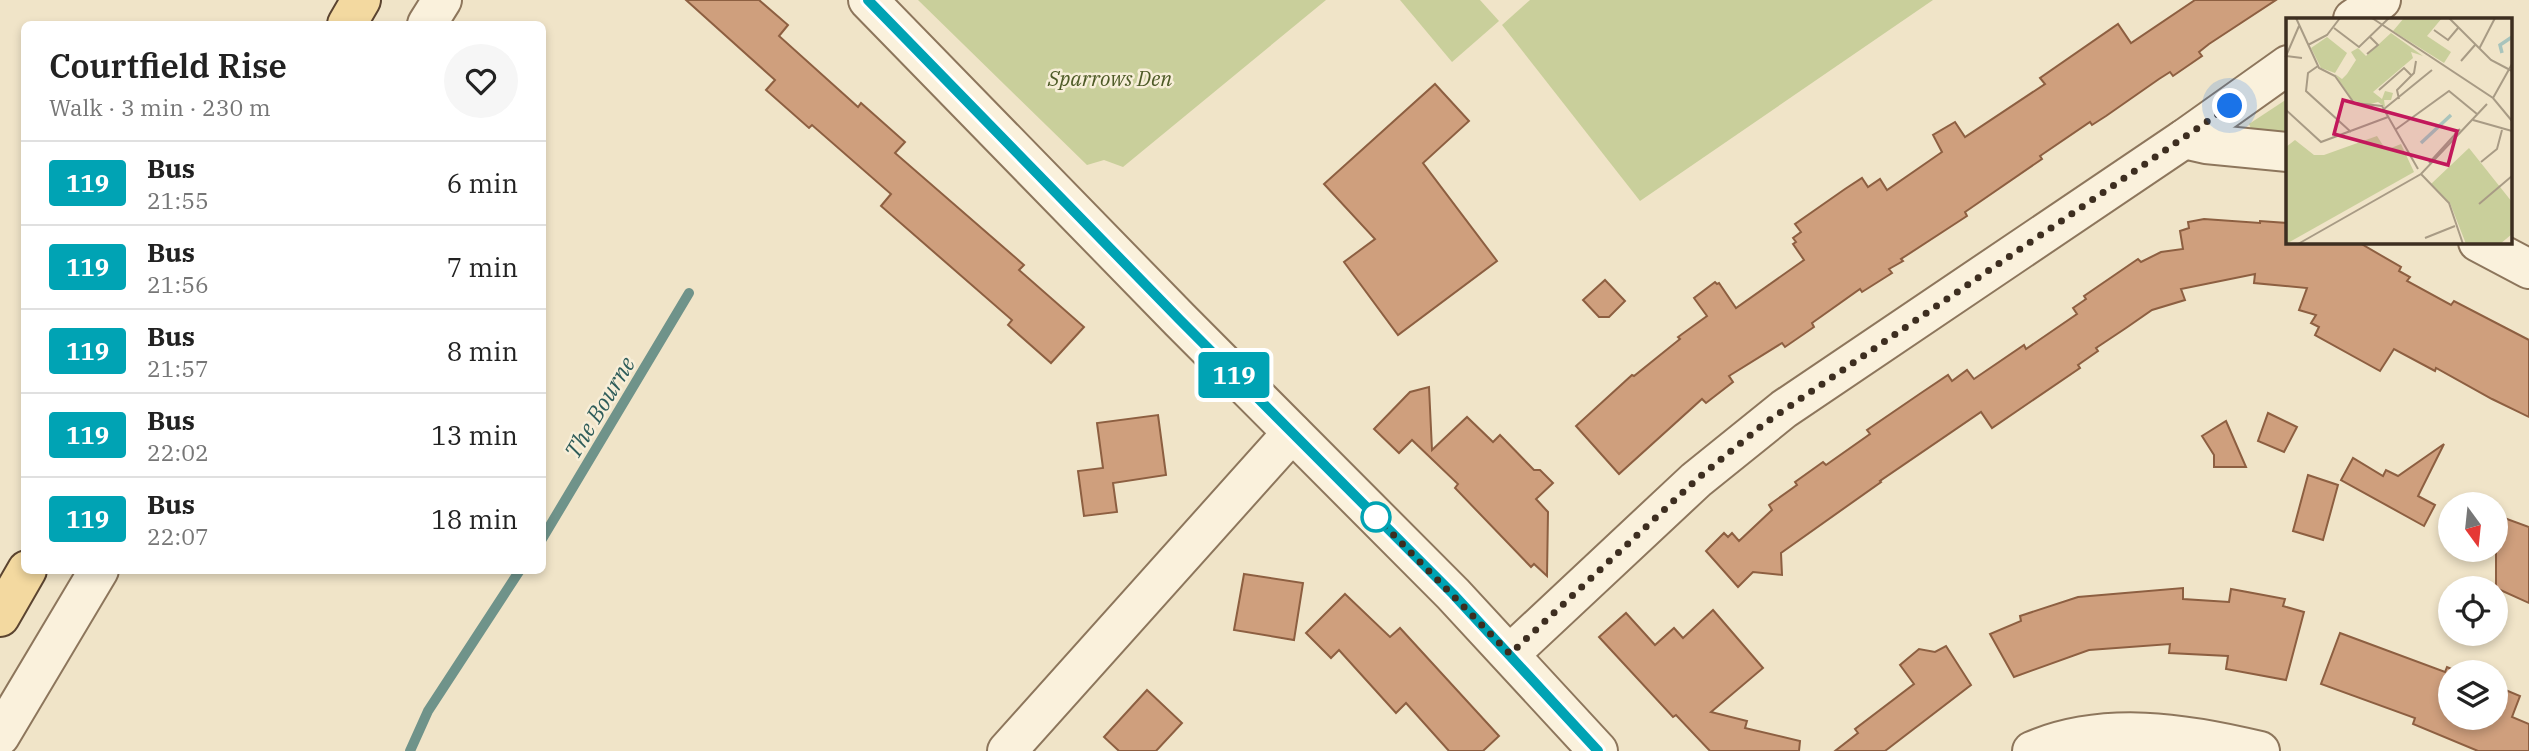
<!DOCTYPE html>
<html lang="en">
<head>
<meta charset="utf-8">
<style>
  :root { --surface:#fff; --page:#f6f6f6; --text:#222; --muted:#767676; --line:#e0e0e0 }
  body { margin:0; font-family:"IBM Plex Serif",serif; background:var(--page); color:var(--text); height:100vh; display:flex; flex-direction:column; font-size:26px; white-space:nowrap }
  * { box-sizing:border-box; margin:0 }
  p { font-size:23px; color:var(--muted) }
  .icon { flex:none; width:38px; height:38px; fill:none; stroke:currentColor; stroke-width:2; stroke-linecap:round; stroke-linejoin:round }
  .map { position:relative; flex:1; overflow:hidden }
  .side { position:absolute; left:21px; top:21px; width:525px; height:553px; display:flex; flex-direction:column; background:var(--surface); border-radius:10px; box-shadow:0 4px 10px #0003 }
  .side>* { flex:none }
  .badge { padding:0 14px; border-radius:5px; font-size:24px; line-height:46px }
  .needle { width:46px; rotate:165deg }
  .fabs { position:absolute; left:2438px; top:492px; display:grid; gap:14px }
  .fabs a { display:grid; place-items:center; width:70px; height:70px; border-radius:50%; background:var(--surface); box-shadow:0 4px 10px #0003; font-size:35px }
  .you { position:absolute; width:35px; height:35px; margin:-18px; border:5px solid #fff; border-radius:50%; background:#1a73e8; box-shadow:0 0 0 10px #1a73e833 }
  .map>.badge { position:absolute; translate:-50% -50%; box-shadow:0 0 0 4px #fff }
  .round { display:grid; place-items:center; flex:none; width:74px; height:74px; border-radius:37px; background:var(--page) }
  .overview { display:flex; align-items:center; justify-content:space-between; height:119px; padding:0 28px }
  h1 { font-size:33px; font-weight:600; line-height:52px }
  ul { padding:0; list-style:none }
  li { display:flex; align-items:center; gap:21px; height:84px; padding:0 28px; border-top:2px solid var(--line) }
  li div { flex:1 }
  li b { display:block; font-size:26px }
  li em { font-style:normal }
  li .badge { min-width:77px; font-weight:700; text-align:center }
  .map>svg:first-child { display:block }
  .green { fill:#c9cf9b }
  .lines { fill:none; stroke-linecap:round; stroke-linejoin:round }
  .stream { stroke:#6f938a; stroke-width:10 }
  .building { fill:#cf9f7d; stroke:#8d5f41; stroke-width:2 }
  .minor-casing { stroke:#8d765c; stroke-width:42 }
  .major-casing { stroke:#5b4430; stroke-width:42 }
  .minor { stroke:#faf1dc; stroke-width:38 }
  .major { stroke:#f3d9a0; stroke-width:38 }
  .line-casing { stroke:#fff; stroke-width:16 }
  .line { stroke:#00a3b4; stroke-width:10 }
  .walk { stroke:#3d2e20; stroke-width:7; stroke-dasharray:0 12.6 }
  .stop-dot { fill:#fff; stroke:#00a3b4; stroke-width:3.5 }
  .labels { text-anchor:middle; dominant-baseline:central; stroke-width:5; stroke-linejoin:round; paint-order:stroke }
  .park-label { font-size:21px; font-style:italic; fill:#4d5a26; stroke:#f7eed8 }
  .water-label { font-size:23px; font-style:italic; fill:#2f5d5a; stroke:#f7eed8 }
  .inset-river { fill:none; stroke:#a9c4bc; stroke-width:3.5 }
  .inset-road { fill:none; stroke:#a89b85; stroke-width:2 }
  .view { fill:#c2185b; fill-opacity:0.15; stroke:#c2185b; stroke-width:3.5 }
  .inset-edge { fill:none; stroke:#3d2e20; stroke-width:3.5 }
</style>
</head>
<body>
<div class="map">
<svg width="2529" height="751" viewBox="0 0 2529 751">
  <rect width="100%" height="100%" fill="#f0e4c8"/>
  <!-- green -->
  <g class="green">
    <path d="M 918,0 L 1326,0 L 1123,167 L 1104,160 L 1087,165 Z"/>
    <path d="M 1400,0 L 1480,0 L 1499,21 L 1452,62 Z"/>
    <path d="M 1530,0 L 1933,0 L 1640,201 L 1502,25 Z"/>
    <path d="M 2287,99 L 2287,136 L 2252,131 L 2249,124 Z"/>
  </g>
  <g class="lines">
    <!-- stream -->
    <g class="stream">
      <path d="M 542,539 L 689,293"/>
      <path d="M 410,751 L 428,711 L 520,570"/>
    </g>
  </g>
  <!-- building -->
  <g class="building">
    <path d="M 686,0 L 759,0 L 788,25 L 779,36 L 858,107 L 861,103 L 905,142 L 895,153 L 1024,265 L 1019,270 L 1084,327 L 1051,363 L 1008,325 L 1012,320 L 881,206 L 891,194 L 812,125 L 809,128 L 766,90 L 775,80 Z"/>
    <path d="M 2195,0 L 2276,0 L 2209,44 L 2199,52 L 2202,56 L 2173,76 L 2170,72 L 2159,79 L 2106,116 L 2092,125 L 2090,122 L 2040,156 L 2042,159 L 1965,212 L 1967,216 L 1901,259 L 1903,261 L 1889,269 L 1892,273 L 1862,292 L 1860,289 L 1812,323 L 1814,327 L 1785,347 L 1782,343 L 1729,376 L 1733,382 L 1706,403 L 1702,399 L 1619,474 L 1576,426 L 1632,375 L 1634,376 L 1680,339 L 1678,337 L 1707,316 L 1694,298 L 1715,282 L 1717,284 L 1719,283 L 1736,308 L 1804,260 L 1793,244 L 1796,242 L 1793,238 L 1801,232 L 1795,224 L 1845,189 L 1862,178 L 1868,187 L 1880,179 L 1887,190 L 1942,152 L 1933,135 L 1955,122 L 1965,137 L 2045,84 L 2040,78 L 2118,24 L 2131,43 Z"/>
    <path d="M 1435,84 L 1469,121 L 1423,163 L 1497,261 L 1398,335 L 1344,262 L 1375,239 L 1324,184 Z"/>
    <path d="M 2204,219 L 2260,223 L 2260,221 L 2287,223 L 2287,242 L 2358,242 L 2401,267 L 2399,271 L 2410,277 L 2407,281 L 2451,305 L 2454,301 L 2529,340 L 2529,417 L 2492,399 L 2436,368 L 2435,371 L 2394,349 L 2380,371 L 2315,335 L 2319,327 L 2311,323 L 2316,315 L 2299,310 L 2307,288 L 2254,283 L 2255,274 L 2181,289 L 2185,300 L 2152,310 L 2126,328 L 2096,348 L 2098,351 L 2078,365 L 2080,368 L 1992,428 L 1981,412 L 1880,481 L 1881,482 L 1781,553 L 1782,575 L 1753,572 L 1738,587 L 1706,551 L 1724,533 L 1728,537 L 1732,533 L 1739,541 L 1772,510 L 1769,505 L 1797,485 L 1795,482 L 1823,462 L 1826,465 L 1870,434 L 1867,430 L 1921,393 L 1948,375 L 1952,381 L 1967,370 L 1974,379 L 2024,345 L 2026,349 L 2077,314 L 2073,308 L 2086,299 L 2084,296 L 2138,259 L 2141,262 L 2161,252 L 2183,249 L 2180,231 L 2189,228 L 2188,222 Z"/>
    <path d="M 1605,280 L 1625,301 L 1609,317 L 1599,317 L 1583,300 Z"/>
    <path d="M 1429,387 L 1432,450 L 1467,417 L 1493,442 L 1500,435 L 1534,470 L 1540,470 L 1553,483 L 1536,499 L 1548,512 L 1547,576 L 1534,564 L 1531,567 L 1455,488 L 1458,484 L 1412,440 L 1399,453 L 1374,429 L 1410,392 Z"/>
    <path d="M 2268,413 L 2297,427 L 2284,452 L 2258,441 Z"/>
    <path d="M 1158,415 L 1166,475 L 1113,483 L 1117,512 L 1084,516 L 1078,471 L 1103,468 L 1097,423 Z"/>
    <path d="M 2226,421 L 2246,467 L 2214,467 L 2214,455 L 2202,436 Z"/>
    <path d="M 2444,444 L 2418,496 L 2435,505 L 2424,526 L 2341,480 L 2353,458 L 2383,476 L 2386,470 L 2398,476 Z"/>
    <path d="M 2308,475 L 2338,485 L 2323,540 L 2293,531 Z"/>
    <path d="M 2496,515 L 2529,527 L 2529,603 L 2496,588 Z"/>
    <path d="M 1244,574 L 1303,583 L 1294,640 L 1234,630 Z"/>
    <path d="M 2183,588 L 2183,599 L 2229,602 L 2231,589 L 2285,599 L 2283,606 L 2304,612 L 2286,680 L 2226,669 L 2228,656 L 2169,653 L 2170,644 L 2089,650 L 2014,677 L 1990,634 L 2021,621 L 2020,616 L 2078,597 Z"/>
    <path d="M 1345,594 L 1390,637 L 1400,628 L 1499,736 L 1483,751 L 1449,751 L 1406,703 L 1396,713 L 1339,650 L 1331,658 L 1306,633 Z"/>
    <path d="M 1713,610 L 1763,668 L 1711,712 L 1747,721 L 1745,728 L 1800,741 L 1799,751 L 1710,751 L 1676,715 L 1673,717 L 1599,637 L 1626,613 L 1655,645 L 1674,628 L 1683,638 Z"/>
    <path d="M 2340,633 L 2445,672 L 2447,667 L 2459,672 L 2450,672 L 2450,718 L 2496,718 L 2496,686 L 2520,696 L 2512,717 L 2529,724 L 2529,751 L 2478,751 L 2413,724 L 2415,718 L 2321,684 Z"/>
    <path d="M 1946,646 L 1971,685 L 1885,751 L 1835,751 L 1858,733 L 1855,729 L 1914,684 L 1900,665 L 1919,649 L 1935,652 Z"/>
    <path d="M 1147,690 L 1182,723 L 1156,751 L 1119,751 L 1104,737 Z"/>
  </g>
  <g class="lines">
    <defs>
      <g id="minor">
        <path d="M 868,0 L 1180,320 L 1453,594 L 1598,751"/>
        <path d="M 2353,19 L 2381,0"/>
        <path d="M 427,24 L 442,0"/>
        <path d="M 2184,139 L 2206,144 L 2288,152"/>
        <path d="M 2478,242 L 2529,269"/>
        <path d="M 1510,654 L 1696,480 L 1784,409 L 2184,139 L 2288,65"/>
        <path d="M 0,736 L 99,570"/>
        <path d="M 1007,751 L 1292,433"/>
        <path d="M 2032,751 C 2103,720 2186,733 2260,751"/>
      </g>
      <g id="major">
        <path d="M 347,24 L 361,0"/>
        <path d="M 0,617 L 27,570"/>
      </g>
    </defs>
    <!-- minor casing -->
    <use href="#minor" class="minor-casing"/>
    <!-- major casing -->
    <use href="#major" class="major-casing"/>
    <!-- minor -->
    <use href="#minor" class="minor"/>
    <!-- major -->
    <use href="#major" class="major"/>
  </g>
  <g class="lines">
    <defs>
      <path id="line" d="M 868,0 L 1180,320 L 1453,594 L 1598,751"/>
    </defs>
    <!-- line casing -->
    <use href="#line" class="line-casing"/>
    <!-- line -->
    <use href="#line" class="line"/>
    <!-- walk -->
    <path class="walk" d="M 1376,517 L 1510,654 L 1696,480 L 1765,423 L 2230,106"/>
  </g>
  <!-- markers -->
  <circle class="stop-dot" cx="1376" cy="517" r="14"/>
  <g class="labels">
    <!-- park labels -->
    <g class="park-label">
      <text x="1110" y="78">Sparrows Den</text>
    </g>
    <!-- water labels -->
    <g class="water-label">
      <text transform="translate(599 407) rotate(-59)">The Bourne</text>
    </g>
  </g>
  <!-- overview -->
  <g transform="translate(2286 18)">
    <rect width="226" height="226" fill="#f0e4c8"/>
    <path d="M 118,0 L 156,0 L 141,18 L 165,34 L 158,45 L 107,13 ZM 105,15 L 137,38 L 125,34 L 127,40 L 87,74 L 96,81 L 99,73 L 107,75 L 105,82 L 98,82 L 99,89 L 92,84 L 81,87 L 66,82 L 49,56 L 56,61 L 61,56 L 70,42 L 65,34 L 72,30 L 80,38 ZM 41,19 L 61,35 L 49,55 L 35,50 L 25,30 ZM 91,118 L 100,132 L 115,126 L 128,154 L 0,226 L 0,129 L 9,122 L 28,137 L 38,137 ZM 183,130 L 226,184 L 226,216 L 214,226 L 180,226 L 164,185 L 145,166 Z" fill="#c9cf9b"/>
    <path class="inset-river" d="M 216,35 L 214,27 L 226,19M 135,125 L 165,97"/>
    <path class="inset-road" d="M 10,0 L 33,50 L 49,58 L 68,85 L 96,88 L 132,151M 86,0 L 207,80 L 226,103M 163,0 L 205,42 L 226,53M 13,8 L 0,38 L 16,40M 48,10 L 73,29 L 103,0M 148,12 L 162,22 L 172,10M 22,27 L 41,17 L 54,0M 193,31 L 209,0M 81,36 L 92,27 L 84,19M 175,43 L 189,27M 32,48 L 22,55 L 20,73 L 65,114M 93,72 L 118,50 L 125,57M 207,80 L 226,46M 113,81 L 111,72 L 128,55 L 130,43M 98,91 L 146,52M 0,92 L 35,124 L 102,99M 187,102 L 226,113M 109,112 L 163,73 L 191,96M 195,144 L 211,131 L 216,112M 143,145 L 174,111M 135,156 L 163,185 L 177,226M 193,186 L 226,158M 139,220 L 169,208M 12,226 L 135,156 L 201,86"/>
    <path class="view" d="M 57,82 L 171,113 L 162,147 L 48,116 Z"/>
    <rect width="226" height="226" class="inset-edge"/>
  </g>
</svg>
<div class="fabs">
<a><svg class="needle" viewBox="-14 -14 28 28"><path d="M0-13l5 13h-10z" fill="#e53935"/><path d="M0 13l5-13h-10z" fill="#767676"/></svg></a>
<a><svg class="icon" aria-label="locate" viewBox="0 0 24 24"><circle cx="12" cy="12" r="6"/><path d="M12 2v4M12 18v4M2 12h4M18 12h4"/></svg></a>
<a><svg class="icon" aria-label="layers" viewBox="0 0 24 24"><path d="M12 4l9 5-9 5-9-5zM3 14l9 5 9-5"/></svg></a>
</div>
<div class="you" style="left:2230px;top:106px"></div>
<b class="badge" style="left:1234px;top:375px;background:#00a3b4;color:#fff">119</b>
<section class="side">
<div class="overview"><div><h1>Courtfield Rise</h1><p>Walk · 3 min · 230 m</p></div><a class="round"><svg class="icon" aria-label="heart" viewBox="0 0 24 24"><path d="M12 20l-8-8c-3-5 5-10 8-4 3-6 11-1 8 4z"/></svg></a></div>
<ul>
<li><span class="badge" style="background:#00a3b4;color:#fff">119</span><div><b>Bus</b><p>21:55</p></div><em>6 min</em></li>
<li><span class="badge" style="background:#00a3b4;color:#fff">119</span><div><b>Bus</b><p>21:56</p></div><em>7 min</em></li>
<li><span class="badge" style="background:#00a3b4;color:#fff">119</span><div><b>Bus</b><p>21:57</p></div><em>8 min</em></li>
<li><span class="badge" style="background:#00a3b4;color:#fff">119</span><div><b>Bus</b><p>22:02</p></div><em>13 min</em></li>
<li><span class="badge" style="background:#00a3b4;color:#fff">119</span><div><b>Bus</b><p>22:07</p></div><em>18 min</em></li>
</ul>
</section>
</div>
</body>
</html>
